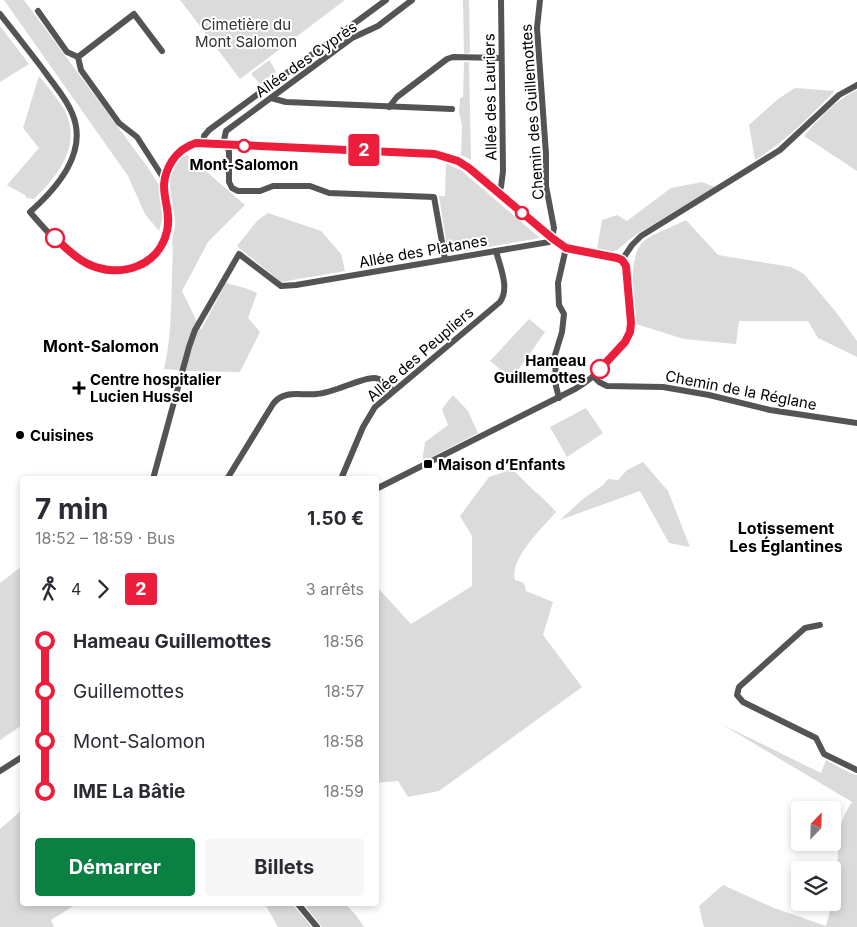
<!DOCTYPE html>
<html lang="fr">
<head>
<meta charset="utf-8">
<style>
  :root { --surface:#fff; --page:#f7f7f7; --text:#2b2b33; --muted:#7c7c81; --accent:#0b8043 }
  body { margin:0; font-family:Inter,sans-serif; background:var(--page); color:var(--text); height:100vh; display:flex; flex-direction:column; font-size:19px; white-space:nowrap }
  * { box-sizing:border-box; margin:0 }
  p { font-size:16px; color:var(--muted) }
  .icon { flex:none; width:28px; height:28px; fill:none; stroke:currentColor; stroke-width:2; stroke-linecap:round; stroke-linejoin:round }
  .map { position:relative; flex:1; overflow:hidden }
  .side { position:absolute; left:20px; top:476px; width:359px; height:430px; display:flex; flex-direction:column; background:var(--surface); border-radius:5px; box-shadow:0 2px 8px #0003 }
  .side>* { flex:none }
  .badge { padding:0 10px; border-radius:4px; font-size:18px; line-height:32px }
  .needle { width:32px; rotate:23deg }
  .controls { position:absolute; left:791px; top:801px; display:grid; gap:10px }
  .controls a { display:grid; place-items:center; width:50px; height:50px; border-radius:5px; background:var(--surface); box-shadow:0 2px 8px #0003; font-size:25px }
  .map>.badge { position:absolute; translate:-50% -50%; box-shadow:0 0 0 2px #fff }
  .legs { display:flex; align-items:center; gap:8px; height:55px; padding:0 15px; font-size:16px }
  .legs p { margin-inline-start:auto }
  .summary { display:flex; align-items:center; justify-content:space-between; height:85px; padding:0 15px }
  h1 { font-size:28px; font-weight:700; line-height:38px }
  .primary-button { display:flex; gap:10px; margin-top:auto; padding:10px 15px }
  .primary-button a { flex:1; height:58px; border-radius:5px; background:var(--accent); color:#fff; font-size:20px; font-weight:700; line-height:58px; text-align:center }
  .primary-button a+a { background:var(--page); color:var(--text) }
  ul { padding:0 15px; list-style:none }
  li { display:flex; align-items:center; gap:18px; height:50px; font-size:19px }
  li i { display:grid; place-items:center; width:8px; height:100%; margin:0 6px; background:currentColor }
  li i::after { content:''; width:12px; height:12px; margin:-6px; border:4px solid; border-radius:50%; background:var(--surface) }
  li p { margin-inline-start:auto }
  li:first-child i { background:linear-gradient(#0000 50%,currentColor 0) }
  li:last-child i { background:linear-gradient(currentColor 50%,#0000 0) }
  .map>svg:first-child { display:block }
  .green { fill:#dbdbdb }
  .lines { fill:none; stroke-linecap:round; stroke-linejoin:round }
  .minor { stroke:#545454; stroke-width:6 }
  .line-1-casing { stroke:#fff; stroke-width:11 }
  .line-1 { stroke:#ed1e3c; stroke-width:8 }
  .stop-1-dot { fill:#fff; stroke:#ed1e3c; stroke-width:2.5 }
  .poi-dot { fill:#000; stroke:#fff; stroke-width:2 }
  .labels { text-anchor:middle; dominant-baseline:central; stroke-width:4; stroke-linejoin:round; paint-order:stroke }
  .park-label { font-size:15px; fill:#323232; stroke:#fff }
  .street-label { font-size:15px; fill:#000; stroke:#fff }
  .stop-label { font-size:15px; font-weight:bold; fill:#000; stroke:#fff }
  .poi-label { font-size:15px; font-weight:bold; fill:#000; stroke:#fff; text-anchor:start }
  .neighbourhood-label { font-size:16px; font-weight:bold; fill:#000; stroke:#fff }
</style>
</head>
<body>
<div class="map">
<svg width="857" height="927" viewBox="0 0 857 927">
  <rect width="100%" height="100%" fill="#fff"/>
  <!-- green -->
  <g class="green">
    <path d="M 4,0 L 24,0 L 149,169 L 159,185 L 163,217 L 159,231 L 145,214 L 128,176 Z"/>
    <path d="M 180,0 L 345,0 L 240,79 Z"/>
    <path d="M 463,0 L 469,0 L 470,53 L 464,54 Z"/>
    <path d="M 0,26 L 29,64 L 0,82 Z"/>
    <path d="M 268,61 L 270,61 L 276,72 L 260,84 L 252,75 L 252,73 Z"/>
    <path d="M 464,62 L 469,62 L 471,160 L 461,155 L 462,125 L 459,113 L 460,98 L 463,97 Z"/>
    <path d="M 39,76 C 48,87 58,99 65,111 C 82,145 58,176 34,199 L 27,198 L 25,195 L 7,185 L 39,148 L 23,128 Z"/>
    <path d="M 795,88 L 835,91 C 810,116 786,141 755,160 L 749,125 L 778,99 Z"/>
    <path d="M 857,90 L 857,171 L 804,136 C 820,118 835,100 857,90 Z"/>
    <path d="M 187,155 L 245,205 L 208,242 L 182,291 L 201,330 L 226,283 L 245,288 L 257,293 L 248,318 L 260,332 L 240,372 L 190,371 L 164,369 C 173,334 171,285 173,248 C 170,240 176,231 175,222 C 174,204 159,160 187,155 Z"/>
    <path d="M 446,163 L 462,171 L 540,238 L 448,254 L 439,196 L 445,196 Z"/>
    <path d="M 702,182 L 715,187 L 634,236 L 617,250 L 611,252 L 597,249 L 602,220 L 617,215 L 627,221 L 671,188 Z"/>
    <path d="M 268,213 L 321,231 L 341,254 L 345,271 L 281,282 L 237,246 L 257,221 Z"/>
    <path d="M 686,220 L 718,255 L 791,267 L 804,274 L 836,312 L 857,341 L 857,357 L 818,338 L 808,321 L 739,321 L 736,344 L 684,339 L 636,324 C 635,303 626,256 644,241 C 652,234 675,226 686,220 Z"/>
    <path d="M 529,319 L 545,332 L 512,379 L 490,361 Z"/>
    <path d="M 453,395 L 468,411 L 478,433 L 422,462 L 425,442 L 448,425 L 442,409 Z"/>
    <path d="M 586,408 L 603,433 L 567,457 L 550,427 Z"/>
    <path d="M 643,462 L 668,491 L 690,547 L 669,543 L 640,491 L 560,520 L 583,499 L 603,485 L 608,479 L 618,480 L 627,470 Z"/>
    <path d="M 513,469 C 526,485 543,497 556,512 C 543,527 509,559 515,580 L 524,583 L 526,591 L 553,602 L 543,635 L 582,687 L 439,791 L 408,797 L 398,781 L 376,783 L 376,586 L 411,624 L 472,586 L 472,536 L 460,516 L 489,477 Z"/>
    <path d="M 22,566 L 22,725 L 0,740 L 0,583 Z"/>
    <path d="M 723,725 L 821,773 L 826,760 L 852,774 L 857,775 L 857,927 L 704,927 L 699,906 L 723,885 L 774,908 L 826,926 C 830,911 834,897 836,881 C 841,850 832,831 852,802 Z"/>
    <path d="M 22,810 L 22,904 L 93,904 L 75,905 L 51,920 L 54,927 L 0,927 L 0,829 Z"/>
    <path d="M 265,904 L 292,904 L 312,927 L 278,927 Z"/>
    <path d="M 304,904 L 345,904 L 355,914 L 364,927 L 322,927 Z"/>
  </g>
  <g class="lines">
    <!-- minor -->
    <g class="minor">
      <path d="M 412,0 L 378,26 L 352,38 L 226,131 L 224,140 L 229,151 L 229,182 L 232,188 L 238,191 L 260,191 L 273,186 L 310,186 L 329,193 L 434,197 L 445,259"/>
      <path d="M 540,0 L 537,28 L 546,154 L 546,186 L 554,228 L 552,238"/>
      <path d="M 38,11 L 67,52 L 78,57"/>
      <path d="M 0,14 C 15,33 30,52 45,72 C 54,85 66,98 72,113 C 89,152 57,188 30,212 C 57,243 88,280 134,267 C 149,262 159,254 165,240 C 172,220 162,203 163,183 C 165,163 182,144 203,143 L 421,152 L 448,157 L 469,168 L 552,238 L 566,248 L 608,255 L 622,260"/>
      <path d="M 162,51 L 134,14 L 78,57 L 81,70 L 119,123 L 137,137 L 164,179"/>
      <path d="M 271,98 L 286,102 L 452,109"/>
      <path d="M 389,107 L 397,97 L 447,59 L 453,57 L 501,58"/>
      <path d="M 203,143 L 204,136 L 209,130 L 386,0"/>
      <path d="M 498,192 L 501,187 L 503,171 L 501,0"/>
      <path d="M 622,260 L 632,245 L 641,236 L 780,150 L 839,95 L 857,85"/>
      <path d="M 593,376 L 599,382 L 607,386 L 663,387 L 709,395 L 770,410 L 857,423"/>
      <path d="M 559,398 L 556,386 L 555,355 L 562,332 L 564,314 L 559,305 L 558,283 L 566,248"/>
      <path d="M 153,479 L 189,347 L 195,330 L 239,254 L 281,286 L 296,285 L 549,242 L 552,238"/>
      <path d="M 227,479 L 273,404 C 284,389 301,396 317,394 C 334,393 360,378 374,378 C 382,378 388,386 393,391"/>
      <path d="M 341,479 L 363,427 L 375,407 L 500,302 C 510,288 500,267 496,251"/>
      <path d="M 376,489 L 575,389 C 592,380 626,348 630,329 C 632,318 630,305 629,294 C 628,282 629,271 622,260"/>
      <path d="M 820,625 L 805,628 L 739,687 L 737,695 L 743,702 L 816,738 L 824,754 L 857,770"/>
      <path d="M 0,771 L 22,757"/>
      <path d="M 298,904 L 317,927"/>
    </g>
  </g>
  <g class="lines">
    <defs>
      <path id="line-1" d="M 55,238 C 65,247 75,258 88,264 C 119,279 159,267 167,231 C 173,205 154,190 172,161 C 178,152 186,146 196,143 L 435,154 L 458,161 L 469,168 L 552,238 L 566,248 L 617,258 L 622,260 L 626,266 L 631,323 L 630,332 L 625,342 L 600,369"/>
    </defs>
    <!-- line-1 casing -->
    <use href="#line-1" class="line-1-casing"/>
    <!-- line-1 -->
    <use href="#line-1" class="line-1"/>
  </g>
  <!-- markers -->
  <g class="stop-1-dot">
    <circle cx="244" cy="146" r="6"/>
    <circle cx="522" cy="213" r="6"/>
    <circle cx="55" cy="238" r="9"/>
    <circle cx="600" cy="369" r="9"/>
  </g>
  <g class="poi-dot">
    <path d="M76.5 380.5h5v5h5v5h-5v5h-5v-5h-5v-5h5z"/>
    <circle cx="20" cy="435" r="5"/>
    <rect x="423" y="459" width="10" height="10" rx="2.5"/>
  </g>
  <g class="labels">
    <!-- park labels -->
    <g class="park-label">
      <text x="246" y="24">Cimetière du<tspan x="246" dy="17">Mont Salomon</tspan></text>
    </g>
    <!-- street labels -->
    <g class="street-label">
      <text transform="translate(306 59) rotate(-35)">Allée des Cyprès</text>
      <text transform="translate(490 97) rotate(-91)">Allée des Lauriers</text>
      <text transform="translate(532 112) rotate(-94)">Chemin des Guillemottes</text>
      <text transform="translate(423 251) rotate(-10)">Allée des Platanes</text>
      <text transform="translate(420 354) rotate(-41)">Allée des Peupliers</text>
      <text transform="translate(741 390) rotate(11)">Chemin de la Réglane</text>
    </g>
    <!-- stop labels -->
    <g class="stop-label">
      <text x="244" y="164">Mont-Salomon</text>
      <text x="586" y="360" text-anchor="end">Hameau<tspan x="586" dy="17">Guillemottes</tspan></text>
    </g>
    <!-- poi labels -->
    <g class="poi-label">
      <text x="90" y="379">Centre hospitalier<tspan x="90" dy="17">Lucien Hussel</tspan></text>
      <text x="30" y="435">Cuisines</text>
      <text x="438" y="464">Maison d’Enfants</text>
    </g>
    <!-- neighbourhood labels -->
    <g class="neighbourhood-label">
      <text x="101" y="346">Mont-Salomon</text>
      <text x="786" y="528">Lotissement<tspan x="786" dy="18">Les Églantines</tspan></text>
    </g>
  </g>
</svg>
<div class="controls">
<a><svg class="needle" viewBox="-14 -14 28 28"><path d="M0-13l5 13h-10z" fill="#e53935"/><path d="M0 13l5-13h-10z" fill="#7c7c81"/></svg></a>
<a><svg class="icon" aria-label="layers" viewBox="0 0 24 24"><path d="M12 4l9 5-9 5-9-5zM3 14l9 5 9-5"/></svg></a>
</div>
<b class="badge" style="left:364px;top:150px;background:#ed1e3c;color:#fff">2</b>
<section class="side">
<div class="summary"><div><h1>7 min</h1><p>18:52 – 18:59 · Bus</p></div><b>1.50 €</b></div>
<div class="legs"><svg class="icon" aria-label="walk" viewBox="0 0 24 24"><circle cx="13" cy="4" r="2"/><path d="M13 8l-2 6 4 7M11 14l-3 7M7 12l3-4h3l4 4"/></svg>4<svg class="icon" aria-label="forward" viewBox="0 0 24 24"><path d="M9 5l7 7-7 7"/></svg><b class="badge" style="background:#ed1e3c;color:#fff">2</b><p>3 arrêts</p></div>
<ul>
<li><i style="color:#ed1e3c"></i><b>Hameau Guillemottes</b><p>18:56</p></li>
<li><i style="color:#ed1e3c"></i><span>Guillemottes</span><p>18:57</p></li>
<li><i style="color:#ed1e3c"></i><span>Mont-Salomon</span><p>18:58</p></li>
<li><i style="color:#ed1e3c"></i><b>IME La Bâtie</b><p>18:59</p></li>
</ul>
<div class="primary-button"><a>Démarrer</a><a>Billets</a></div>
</section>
</div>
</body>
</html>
